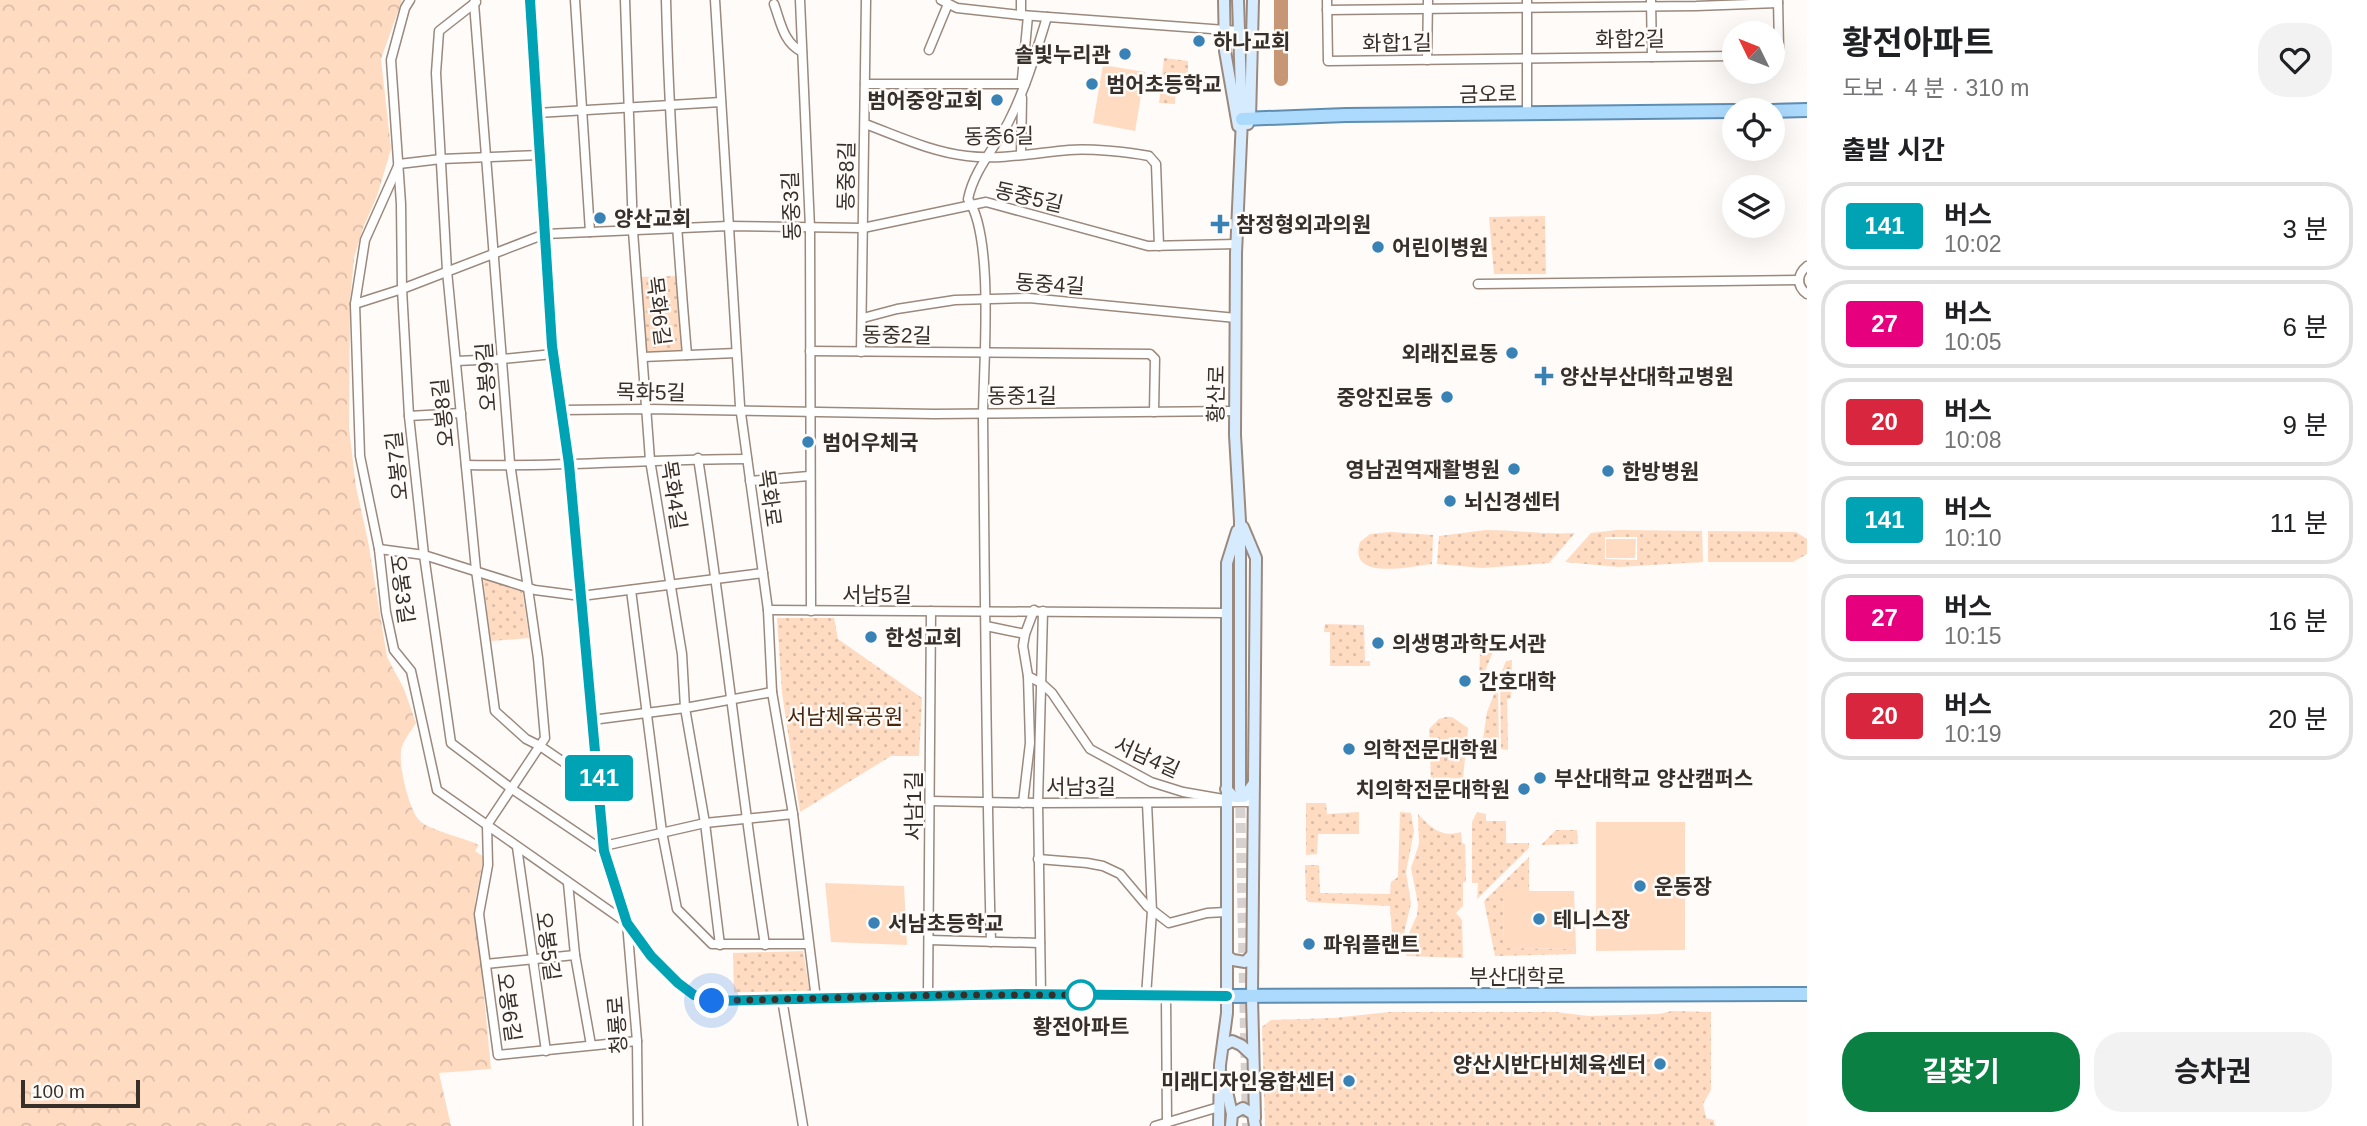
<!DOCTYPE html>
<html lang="ko">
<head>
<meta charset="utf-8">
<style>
  :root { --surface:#fff; --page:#f2f2f2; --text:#202124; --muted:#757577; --line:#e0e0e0; --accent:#0b8043 }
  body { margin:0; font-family:Arial,"Noto Sans KR",sans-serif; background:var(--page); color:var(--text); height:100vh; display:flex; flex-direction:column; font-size:26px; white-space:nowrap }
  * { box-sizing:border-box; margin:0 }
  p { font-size:23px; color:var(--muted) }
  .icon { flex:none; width:38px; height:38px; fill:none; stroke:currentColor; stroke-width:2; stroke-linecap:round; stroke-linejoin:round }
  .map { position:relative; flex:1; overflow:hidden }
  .panel { display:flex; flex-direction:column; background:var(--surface); width:560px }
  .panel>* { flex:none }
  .badge { padding:0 14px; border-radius:5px; font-size:24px; line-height:46px }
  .needle { width:46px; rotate:313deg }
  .tools { position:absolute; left:1722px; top:21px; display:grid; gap:14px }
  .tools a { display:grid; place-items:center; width:63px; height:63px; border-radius:50%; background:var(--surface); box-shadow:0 7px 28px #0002; font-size:35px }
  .scale { position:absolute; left:21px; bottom:18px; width:119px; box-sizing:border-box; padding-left:7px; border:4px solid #372f2a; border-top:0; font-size:19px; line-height:24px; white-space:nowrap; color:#372f2a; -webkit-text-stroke:5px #fffbf8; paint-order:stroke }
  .you { position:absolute; width:35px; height:35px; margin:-18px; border:5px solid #fff; border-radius:50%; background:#1a73e8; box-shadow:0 0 0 10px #1a73e833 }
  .map>.badge { position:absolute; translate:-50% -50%; box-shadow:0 0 0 4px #fff }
  h2 { padding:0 35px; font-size:26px; line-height:63px }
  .round { display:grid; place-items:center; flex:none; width:74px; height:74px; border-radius:28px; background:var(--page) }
  .summary { display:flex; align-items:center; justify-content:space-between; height:119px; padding:0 35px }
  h1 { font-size:33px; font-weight:700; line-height:52px }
  .primary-button { display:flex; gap:14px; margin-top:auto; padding:14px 35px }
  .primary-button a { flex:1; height:80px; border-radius:28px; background:var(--accent); color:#fff; font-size:28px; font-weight:700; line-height:80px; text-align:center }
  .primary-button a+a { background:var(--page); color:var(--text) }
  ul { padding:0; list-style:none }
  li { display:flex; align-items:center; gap:21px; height:88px; margin:0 14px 10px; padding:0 21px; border:4px solid var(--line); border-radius:28px }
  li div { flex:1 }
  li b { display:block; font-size:26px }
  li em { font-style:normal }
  li .badge { min-width:77px; font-weight:700; text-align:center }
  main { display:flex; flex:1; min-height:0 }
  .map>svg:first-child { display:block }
  .green { fill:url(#green-dots); fill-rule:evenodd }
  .forest { fill:url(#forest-crowns) }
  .pitch { fill:#ffdbc2 }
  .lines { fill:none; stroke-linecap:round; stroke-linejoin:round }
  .river { stroke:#c79674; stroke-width:14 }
  .secondary-tunnel { stroke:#d7d2cf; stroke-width:10; stroke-dasharray:10 5; stroke-linecap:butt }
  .street-casing { stroke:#9b897d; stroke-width:11 }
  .secondary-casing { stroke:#9b897d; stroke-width:14 }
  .primary-casing { stroke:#5f8eb2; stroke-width:16 }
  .street { stroke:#fff; stroke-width:8 }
  .secondary { stroke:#d6ecfe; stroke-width:10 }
  .primary { stroke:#acdafd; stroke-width:12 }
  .line-casing { stroke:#fff; stroke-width:16 }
  .line { stroke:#00a3b4; stroke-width:10 }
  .walk { stroke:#372f2a; stroke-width:7; stroke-dasharray:0 12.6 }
  .poi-dot { fill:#3882b5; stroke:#fffbf8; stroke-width:2.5 }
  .stop-dot { fill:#fff; stroke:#00a3b4; stroke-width:3.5 }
  .labels { text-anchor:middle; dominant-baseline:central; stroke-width:5; stroke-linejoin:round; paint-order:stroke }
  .street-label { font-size:21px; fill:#372f2a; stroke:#fffbf8 }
  .poi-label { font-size:21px; font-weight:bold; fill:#372f2a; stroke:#fffbf8; text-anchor:start }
  .park-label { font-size:21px; fill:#46250a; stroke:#fffbf8 }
  .stop-label { font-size:21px; font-weight:bold; fill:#372f2a; stroke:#fffbf8 }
</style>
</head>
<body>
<main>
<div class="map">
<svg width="1807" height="1126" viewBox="0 0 1807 1126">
  <defs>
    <pattern id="green-dots" width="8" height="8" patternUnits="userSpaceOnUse" patternTransform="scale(1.75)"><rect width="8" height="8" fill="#ffdbc2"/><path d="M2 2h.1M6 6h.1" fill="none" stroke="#dbbca7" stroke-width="1.8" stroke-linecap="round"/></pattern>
    <pattern id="forest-crowns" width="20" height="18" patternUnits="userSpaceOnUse" patternTransform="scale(1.75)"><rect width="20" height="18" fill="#ffdbc2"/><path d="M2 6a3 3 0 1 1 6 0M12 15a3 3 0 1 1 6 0" fill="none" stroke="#dbbca7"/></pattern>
  </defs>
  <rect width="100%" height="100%" fill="#fffbf8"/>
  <!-- green -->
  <g class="green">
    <path d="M 1164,58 L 1188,61 L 1188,88 L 1176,87 L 1175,104 L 1159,103 Z"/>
    <path d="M 1545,216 L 1546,274 L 1494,274 L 1489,217 Z"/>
    <path d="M 677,276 L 683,352 L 646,353 L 640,277 Z"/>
    <path d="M 1486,530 C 1516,530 1545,535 1575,533 L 1549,563 L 1483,568 L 1437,564 L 1439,536 Z"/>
    <path d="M 1617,530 L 1702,531 L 1703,562 L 1618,567 L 1565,562 L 1591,533 ZM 1605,537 L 1637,537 L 1637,560 L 1605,559 Z"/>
    <path d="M 1708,531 L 1796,532 L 1807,539 L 1807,554 L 1793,562 L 1708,562 Z"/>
    <path d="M 1391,532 L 1433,535 L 1432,564 C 1412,566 1347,582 1360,542 L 1370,534 Z"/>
    <path d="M 483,577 L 522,588 L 529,638 L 491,641 Z"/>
    <path d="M 777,618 L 834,618 L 838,639 L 922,698 L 919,756 L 891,756 L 800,812 L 782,693 Z"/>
    <path d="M 1325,624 L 1364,625 L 1365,661 L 1370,661 L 1370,666 L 1330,666 L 1330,632 L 1324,632 Z"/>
    <path d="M 1494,649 L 1479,686 L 1480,650 Z"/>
    <path d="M 1512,660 L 1511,698 L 1507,699 L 1508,750 L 1501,749 L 1500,676 L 1506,661 Z"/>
    <path d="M 1498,684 L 1499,751 L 1481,752 L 1487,712 Z"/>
    <path d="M 1446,717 L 1452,717 L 1468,728 L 1463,778 L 1431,779 L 1429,729 L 1439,719 Z"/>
    <path d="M 1306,803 L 1326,803 L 1327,814 L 1359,812 L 1359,834 L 1318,834 L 1317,854 L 1306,855 Z"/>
    <path d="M 1400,812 L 1411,813 L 1414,831 L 1406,872 L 1411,903 L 1399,955 L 1393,948 L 1390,906 L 1308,902 L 1306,899 L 1305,865 L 1319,865 L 1320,893 L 1390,894 L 1391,882 L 1398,877 Z"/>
    <path d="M 1477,812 L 1486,814 L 1486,821 L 1506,821 L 1506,843 L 1529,843 L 1529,848 L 1477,899 L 1478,883 L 1472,883 L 1472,822 Z"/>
    <path d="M 1418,814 C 1431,828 1442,838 1461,832 L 1462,843 L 1465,844 L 1466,882 L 1463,882 L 1463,906 L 1456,913 L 1462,920 L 1463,958 L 1406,956 L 1407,938 L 1417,915 L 1418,904 L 1411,868 L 1419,844 Z"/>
    <path d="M 1556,830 L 1577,830 L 1578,844 L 1541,845 Z"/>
    <path d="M 1529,857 L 1529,891 L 1504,891 L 1503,948 L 1576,949 L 1576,954 L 1495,956 L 1484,901 Z"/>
    <path d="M 803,951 L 810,994 L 734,993 L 733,953 Z"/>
    <path d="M 1672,1011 L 1711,1012 L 1711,1090 L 1703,1104 L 1706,1118 L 1714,1120 L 1715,1126 L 1265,1126 L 1262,1027 L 1271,1020 L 1334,1018 L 1389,1012 L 1556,1012 L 1588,1016 L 1659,1014 Z"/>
  </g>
  <!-- forest -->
  <path class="forest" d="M 0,0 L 402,0 L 381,59 L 391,149 L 377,196 L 363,228 L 354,258 L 350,301 L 349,428 L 356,487 L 368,541 L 387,657 L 404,689 L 416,723 C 411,731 401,743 401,752 C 399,767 409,809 419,820 C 428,830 465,838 479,845 L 475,851 L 484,857 L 475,902 L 491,1069 L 439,1073 L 451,1126 L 0,1126 Z"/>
  <!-- pitch -->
  <g class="pitch">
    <path d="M 1103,65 L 1145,72 L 1135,131 L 1093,123 Z"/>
    <path d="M 1606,539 L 1636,539 L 1635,558 L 1606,558 Z"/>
    <path d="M 1596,822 L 1685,822 L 1685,950 L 1596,951 Z"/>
    <path d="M 825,883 L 904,886 L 907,945 L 831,942 Z"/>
    <path d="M 1504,891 L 1574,891 L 1576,949 L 1503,948 Z"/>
  </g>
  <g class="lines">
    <!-- river -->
    <path class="river" d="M 1281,0 L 1281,79"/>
    <!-- secondary-tunnel -->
    <path class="secondary-tunnel" d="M 1240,793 L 1247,1126"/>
    <defs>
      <g id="street">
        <path d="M 410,0 L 405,8 L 391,60 L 401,204 L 402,289 L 409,416 L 424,555 L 451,743 L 512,789 L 604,851"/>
        <path d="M 530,0 L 552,346 L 568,454 L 604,851 L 627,923 L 651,956 L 678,983 L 694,995 L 712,1001 L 1041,994 L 1227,996"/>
        <path d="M 575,0 L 590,232"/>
        <path d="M 625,0 L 633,231 L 650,460 L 682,654 L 685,708 L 705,823 L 720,945"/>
        <path d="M 666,0 C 669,119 677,237 687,355"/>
        <path d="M 715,0 L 740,406 L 768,610 L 772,692 L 793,814 L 816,999"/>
        <path d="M 800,0 L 810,228 L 811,611"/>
        <path d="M 941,0 L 957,8 L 1021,15 L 1239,31"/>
        <path d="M 1327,0 L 1328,61 L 1734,56"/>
        <path d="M 1527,0 L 1527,113"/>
        <path d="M 1651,0 L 1652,57"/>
        <path d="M 476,2 L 439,31 L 436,73 L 447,271 L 476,570 L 495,711 L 526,739 L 540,746 L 600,787"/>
        <path d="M 474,3 L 510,463 L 538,658 L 545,738 L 487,825 L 488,865 L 479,914 L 498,1055 L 637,1041"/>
        <path d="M 774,4 C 781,23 783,42 802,52"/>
        <path d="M 1327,10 L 1696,6 L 1778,3"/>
        <path d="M 1021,15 L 1021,0"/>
        <path d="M 929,50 L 948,4"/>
        <path d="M 1773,54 L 1779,48 L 1778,0"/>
        <path d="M 1427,60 L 1428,0"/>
        <path d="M 1022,79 L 1028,16"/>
        <path d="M 865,84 L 1025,84"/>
        <path d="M 537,113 L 721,102"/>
        <path d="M 865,124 C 898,136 931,152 967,156 C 1000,160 1036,153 1069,150 C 1089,148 1128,152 1149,156 L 1156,164 L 1159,246"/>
        <path d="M 1021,154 L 1022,98"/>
        <path d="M 540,155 L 441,159 L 399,164 L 365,240 L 355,304 L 360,456 L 379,549 L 386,612 L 394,650 L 411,671 L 437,790 L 627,923 L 637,1041 L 638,1126"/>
        <path d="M 1807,266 C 1797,274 1796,286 1807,294"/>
        <path d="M 1478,284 L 1799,280"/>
        <path d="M 355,304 L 402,289 L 545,234 L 728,226 L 863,228 L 986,202 L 1148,246 L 1237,244"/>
        <path d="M 863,318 L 897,309 L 955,300 L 1029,298 L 1236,318"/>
        <path d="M 810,351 L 1150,354 L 1155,359 L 1154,412"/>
        <path d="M 861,352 L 866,0"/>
        <path d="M 643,357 L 736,353"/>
        <path d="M 456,361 L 502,359 L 553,354"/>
        <path d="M 562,410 L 648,409 L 934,414 L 1235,411"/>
        <path d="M 409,416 L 461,413"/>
        <path d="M 698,458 C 723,620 740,783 765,945"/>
        <path d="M 466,465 C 560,467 653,459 747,459"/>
        <path d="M 750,481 L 809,476"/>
        <path d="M 379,549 L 424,555 L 535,590 L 581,596 L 763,573"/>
        <path d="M 631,590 L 662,832 L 677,909 L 712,944 L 808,944"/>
        <path d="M 768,610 L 1227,613"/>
        <path d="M 986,626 L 1025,634"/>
        <path d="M 1028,676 L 1041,683 L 1052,693 L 1090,749 L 1151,782 L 1183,792 L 1229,800"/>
        <path d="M 592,720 L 685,708 L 772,692"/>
        <path d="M 930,801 L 1038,803 L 1254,802"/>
        <path d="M 1023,803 L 1030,743 L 1028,676 L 1023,646 L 1025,634 L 1034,610"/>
        <path d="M 604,846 L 705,823 L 793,814"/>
        <path d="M 517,847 L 546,1051"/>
        <path d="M 1038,859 L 1087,863 L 1103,866 L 1120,874 L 1147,906 L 1169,923 L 1207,913 L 1226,912"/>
        <path d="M 568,883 L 575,955 L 591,1045"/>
        <path d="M 929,940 L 1040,943"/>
        <path d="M 991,942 C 986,767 985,593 983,418 C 983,368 995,238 968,199 C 974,170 994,149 1008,123 C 1025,90 1036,53 1047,17"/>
        <path d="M 486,964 L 575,955"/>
        <path d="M 1041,994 L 1038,803 L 1043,611"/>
        <path d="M 928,995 L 931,611"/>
        <path d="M 1146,996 L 1152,911 L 1147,803"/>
        <path d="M 1166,997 L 1167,1123"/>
        <path d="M 782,999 L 803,1126"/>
        <path d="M 1155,1126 L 1219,1107"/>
      </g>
      <g id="secondary">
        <path d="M 1224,0 L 1225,51 L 1238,126"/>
        <path d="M 1238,0 L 1242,119 L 1236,253 L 1235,435 L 1240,521 L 1240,789"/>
        <path d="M 1248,124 L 1250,119 L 1253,0"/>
        <path d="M 1243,527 L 1256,558 L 1252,997 L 1255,1118"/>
        <path d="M 1226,789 L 1234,797 L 1244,797 L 1254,783"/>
        <path d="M 1227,956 L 1233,960 L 1245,962 L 1252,955"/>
        <path d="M 1223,1046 L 1232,1041 L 1241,1045 L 1253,1056"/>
        <path d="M 1224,1078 L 1232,1114"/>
        <path d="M 1219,1126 L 1220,1065 L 1227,1013 L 1227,563 L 1237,531"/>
        <path d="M 1231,1126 L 1232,1114 L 1243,1108 L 1253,1114 L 1255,1126"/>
      </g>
      <g id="primary">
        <path d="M 1773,111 L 1807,110"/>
        <path d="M 1242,119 L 1346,115 L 1734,111"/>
        <path d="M 1227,996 L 1807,994"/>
      </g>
    </defs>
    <!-- street casing -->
    <use href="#street" class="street-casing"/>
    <!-- secondary casing -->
    <use href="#secondary" class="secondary-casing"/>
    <!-- primary casing -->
    <use href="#primary" class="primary-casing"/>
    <!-- street -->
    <use href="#street" class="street"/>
    <!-- secondary -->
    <use href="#secondary" class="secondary"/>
    <!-- primary -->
    <use href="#primary" class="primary"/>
  </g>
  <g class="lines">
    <defs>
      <path id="line" d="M 530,0 L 552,346 L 569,464 L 604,851 L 627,923 L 651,956 L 678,983 L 694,995 L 712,1001 L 1018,994 L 1227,996"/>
    </defs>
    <!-- line casing -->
    <use href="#line" class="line-casing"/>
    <!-- line -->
    <use href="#line" class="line"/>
    <!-- walk -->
    <path class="walk" d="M 712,1001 L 951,995 L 1083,995 L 1081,995"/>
  </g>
  <!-- markers -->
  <g class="poi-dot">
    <circle cx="1199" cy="41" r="7"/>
    <circle cx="1125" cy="54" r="7"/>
    <circle cx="1092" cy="84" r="7"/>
    <circle cx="997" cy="100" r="7"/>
    <circle cx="600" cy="218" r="7"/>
    <path d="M1216.5 213.5h7v7h7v7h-7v7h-7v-7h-7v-7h7z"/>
    <circle cx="1378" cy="247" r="7"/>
    <circle cx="1512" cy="353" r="7"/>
    <path d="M1540.5 365.5h7v7h7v7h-7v7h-7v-7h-7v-7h7z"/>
    <circle cx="1447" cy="397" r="7"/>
    <circle cx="808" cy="442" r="7"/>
    <circle cx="1514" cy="469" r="7"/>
    <circle cx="1608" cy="471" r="7"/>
    <circle cx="1450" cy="501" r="7"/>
    <circle cx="871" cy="637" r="7"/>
    <circle cx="1378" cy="643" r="7"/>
    <circle cx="1465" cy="681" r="7"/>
    <circle cx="1349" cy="749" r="7"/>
    <circle cx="1540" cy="778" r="7"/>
    <circle cx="1524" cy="789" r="7"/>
    <circle cx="1640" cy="886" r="7"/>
    <circle cx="1539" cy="919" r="7"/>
    <circle cx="874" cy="923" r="7"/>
    <circle cx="1309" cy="944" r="7"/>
    <circle cx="1660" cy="1064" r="7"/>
    <circle cx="1349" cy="1081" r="7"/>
  </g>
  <circle class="stop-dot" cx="1081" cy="995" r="14"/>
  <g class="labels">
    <!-- street labels -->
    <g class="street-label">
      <text transform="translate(1630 39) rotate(-1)">화합2길</text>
      <text transform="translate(1397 43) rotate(-1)">화합1길</text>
      <text transform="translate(1488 94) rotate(-1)">금오로</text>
      <text transform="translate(999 136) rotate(-1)">동중6길</text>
      <text transform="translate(846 176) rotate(-89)">동중8길</text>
      <text transform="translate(1029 197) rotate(13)">동중5길</text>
      <text transform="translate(791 206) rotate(-92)">동중3길</text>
      <text transform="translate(1050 284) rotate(4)">동중4길</text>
      <text transform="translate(659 311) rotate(83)">목화6길</text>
      <text transform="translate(897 335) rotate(1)">동중2길</text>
      <text transform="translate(486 377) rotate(-94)">오봉9길</text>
      <text transform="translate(651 392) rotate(1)">목화5길</text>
      <text transform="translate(1216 394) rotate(-89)">황산로</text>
      <text x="1022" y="395">동중1길</text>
      <text transform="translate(443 413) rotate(-96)">오봉8길</text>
      <text transform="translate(397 466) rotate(-96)">오봉7길</text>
      <text transform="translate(674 495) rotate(81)">목화4길</text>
      <text transform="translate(770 498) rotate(82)">목화로</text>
      <text transform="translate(402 589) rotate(82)">오봉3길</text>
      <text x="877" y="594">서남5길</text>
      <text transform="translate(1147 757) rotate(24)">서남4길</text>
      <text x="1081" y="786">서남3길</text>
      <text transform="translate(913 806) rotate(-90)">서남1길</text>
      <text transform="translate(548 946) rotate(82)">오봉5길</text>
      <text x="1517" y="976">부산대학로</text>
      <text transform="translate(509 1007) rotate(82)">오봉6길</text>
      <text transform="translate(617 1025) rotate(-94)">청룡로</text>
    </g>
    <!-- poi labels -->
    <g class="poi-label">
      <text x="1213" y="41">하나교회</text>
      <text x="1111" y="54" text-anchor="end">솔빛누리관</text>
      <text x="1106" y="84">범어초등학교</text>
      <text x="983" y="100" text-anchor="end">범어중앙교회</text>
      <text x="614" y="218">양산교회</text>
      <text x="1236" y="224">참정형외과의원</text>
      <text x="1392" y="247">어린이병원</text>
      <text x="1498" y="353" text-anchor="end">외래진료동</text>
      <text x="1560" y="376">양산부산대학교병원</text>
      <text x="1433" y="397" text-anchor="end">중앙진료동</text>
      <text x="822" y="442">범어우체국</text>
      <text x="1500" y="469" text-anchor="end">영남권역재활병원</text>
      <text x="1622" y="471">한방병원</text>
      <text x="1464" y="501">뇌신경센터</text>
      <text x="885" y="637">한성교회</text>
      <text x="1392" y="643">의생명과학도서관</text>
      <text x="1479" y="681">간호대학</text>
      <text x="1363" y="749">의학전문대학원</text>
      <text x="1554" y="778">부산대학교 양산캠퍼스</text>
      <text x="1510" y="789" text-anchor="end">치의학전문대학원</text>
      <text x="1654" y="886">운동장</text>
      <text x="1553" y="919">테니스장</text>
      <text x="888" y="923">서남초등학교</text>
      <text x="1323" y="944">파워플랜트</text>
      <text x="1646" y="1064" text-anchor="end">양산시반다비체육센터</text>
      <text x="1335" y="1081" text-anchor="end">미래디자인융합센터</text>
    </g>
    <!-- park labels -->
    <g class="park-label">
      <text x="845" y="716">서남체육공원</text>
    </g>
    <!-- stop labels -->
    <g class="stop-label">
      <text x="1081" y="1026">황전아파트</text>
    </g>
  </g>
</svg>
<div class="tools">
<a><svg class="needle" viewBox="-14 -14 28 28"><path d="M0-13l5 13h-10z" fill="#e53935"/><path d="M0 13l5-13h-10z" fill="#757577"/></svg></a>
<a><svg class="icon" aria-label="locate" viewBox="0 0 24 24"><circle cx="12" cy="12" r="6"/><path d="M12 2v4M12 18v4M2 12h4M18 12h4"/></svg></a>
<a><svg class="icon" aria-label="layers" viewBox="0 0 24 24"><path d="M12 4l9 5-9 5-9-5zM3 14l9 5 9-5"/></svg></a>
</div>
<div class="scale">100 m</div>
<div class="you" style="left:712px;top:1001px"></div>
<b class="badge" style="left:599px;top:778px;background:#00a3b4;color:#fff">141</b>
</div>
<section class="panel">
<div class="summary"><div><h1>황전아파트</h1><p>도보 · 4 분 · 310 m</p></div><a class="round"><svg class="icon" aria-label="heart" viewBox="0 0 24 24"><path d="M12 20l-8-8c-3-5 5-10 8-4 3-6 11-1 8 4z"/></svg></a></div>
<h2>출발 시간</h2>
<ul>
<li><span class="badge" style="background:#00a3b4;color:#fff">141</span><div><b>버스</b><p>10:02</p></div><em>3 분</em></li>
<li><span class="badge" style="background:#e6007e;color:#fff">27</span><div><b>버스</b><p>10:05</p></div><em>6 분</em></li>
<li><span class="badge" style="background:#d7263d;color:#fff">20</span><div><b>버스</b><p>10:08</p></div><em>9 분</em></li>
<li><span class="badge" style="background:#00a3b4;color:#fff">141</span><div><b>버스</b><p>10:10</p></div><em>11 분</em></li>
<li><span class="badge" style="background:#e6007e;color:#fff">27</span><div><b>버스</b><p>10:15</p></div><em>16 분</em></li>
<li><span class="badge" style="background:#d7263d;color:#fff">20</span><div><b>버스</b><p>10:19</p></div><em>20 분</em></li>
</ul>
<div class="primary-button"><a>길찾기</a><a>승차권</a></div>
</section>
</main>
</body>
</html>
